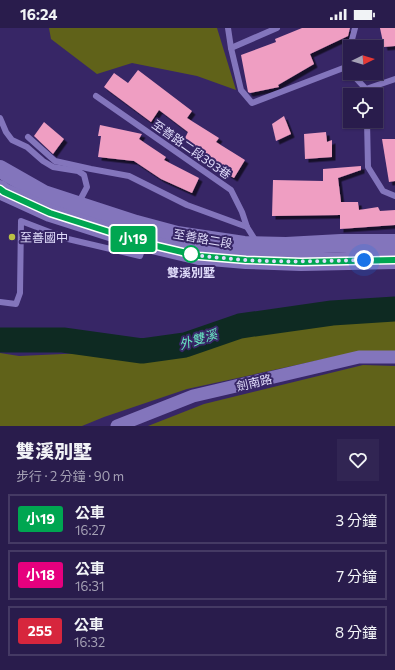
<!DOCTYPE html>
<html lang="zh-TW">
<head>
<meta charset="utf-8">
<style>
  :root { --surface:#291c4c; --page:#312553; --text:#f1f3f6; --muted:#a5a1b5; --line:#453a64 }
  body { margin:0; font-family:Commissioner,"Noto Sans TC",sans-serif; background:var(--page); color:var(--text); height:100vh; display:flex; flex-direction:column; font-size:15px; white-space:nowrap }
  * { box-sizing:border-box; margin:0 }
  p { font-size:13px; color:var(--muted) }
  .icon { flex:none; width:22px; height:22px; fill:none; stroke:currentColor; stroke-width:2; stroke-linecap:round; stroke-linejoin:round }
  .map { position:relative; height:398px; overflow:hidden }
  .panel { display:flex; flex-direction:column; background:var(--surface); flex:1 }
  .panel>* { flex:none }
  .badge { padding:0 8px; border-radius:3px; font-size:14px; line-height:26px }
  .needle { width:26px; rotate:85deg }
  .controls { position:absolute; left:343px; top:12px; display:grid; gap:8px }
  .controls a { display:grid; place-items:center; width:40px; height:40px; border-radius:0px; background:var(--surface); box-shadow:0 1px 3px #0004,0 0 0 1px var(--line); font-size:20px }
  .you { position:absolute; width:20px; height:20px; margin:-10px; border:3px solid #fff; border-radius:50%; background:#1a73e8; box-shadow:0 0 0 6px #1a73e833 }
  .map>.badge { position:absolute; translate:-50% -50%; box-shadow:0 0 0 2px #fff }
  .round { display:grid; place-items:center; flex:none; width:42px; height:42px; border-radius:0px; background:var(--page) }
  .head { display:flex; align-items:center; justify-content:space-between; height:68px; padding:0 16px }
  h1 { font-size:19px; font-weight:800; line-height:30px }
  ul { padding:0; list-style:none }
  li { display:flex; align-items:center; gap:12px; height:50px; margin:0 8px 6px; padding:0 8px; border:2px solid var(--line); border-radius:0px }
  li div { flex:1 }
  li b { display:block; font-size:15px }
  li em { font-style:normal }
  li .badge { min-width:44px; font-weight:700; text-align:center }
  .status { display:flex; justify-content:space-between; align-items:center; height:28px; padding:0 20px; background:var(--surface); direction:ltr }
  .status svg { height:11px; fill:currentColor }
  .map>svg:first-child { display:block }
  .forest { fill:#606219 }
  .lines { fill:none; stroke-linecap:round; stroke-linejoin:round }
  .river { stroke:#0e2a22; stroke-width:25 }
  .building { fill:#ef9ec2; filter:url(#shadow) }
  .lane { stroke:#8375bc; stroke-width:6 }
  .street { stroke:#8375bc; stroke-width:13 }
  .secondary { stroke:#8375bc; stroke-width:18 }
  .line-casing { stroke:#fff; stroke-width:9 }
  .line { stroke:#00a651; stroke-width:6 }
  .walk { stroke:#e0dcfb; stroke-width:4; stroke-dasharray:0 7.2 }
  .poi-dot { fill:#bbc045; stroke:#372666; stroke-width:1.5 }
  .stop-dot { fill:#fff; stroke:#00a651; stroke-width:2 }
  .labels { text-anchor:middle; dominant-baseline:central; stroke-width:4; stroke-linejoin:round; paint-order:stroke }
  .street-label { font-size:12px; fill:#e0dcfb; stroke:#372666 }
  .poi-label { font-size:12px; fill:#e0dcfb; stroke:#372666; text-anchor:start }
  .stop-label { font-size:12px; font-weight:bold; fill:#e0dcfb; stroke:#372666 }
  .water-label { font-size:13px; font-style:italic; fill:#68e4c0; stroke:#372666 }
</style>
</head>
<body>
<div class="status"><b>16:24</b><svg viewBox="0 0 49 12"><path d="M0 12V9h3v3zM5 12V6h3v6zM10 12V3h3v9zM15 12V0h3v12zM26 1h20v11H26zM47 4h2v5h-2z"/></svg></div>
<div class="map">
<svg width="395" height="398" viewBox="0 0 395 398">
  <defs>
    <filter id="shadow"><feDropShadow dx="3.5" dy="3.5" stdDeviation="0" flood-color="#0009"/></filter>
  </defs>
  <rect width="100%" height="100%" fill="#372666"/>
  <!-- forest -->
  <g class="forest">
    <path d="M 49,0 L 217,0 L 236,62 L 197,48 L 132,35 L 97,46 L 51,11 Z"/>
    <path d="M 378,291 L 395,293 L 395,323 L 361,323 L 187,361 L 104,389 L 82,398 L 0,398 L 0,325 L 19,328 L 85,325 L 125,329 L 174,326 L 259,305 L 298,298 Z"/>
    <path d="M 363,337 L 395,338 L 395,398 L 148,398 L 204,376 Z"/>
  </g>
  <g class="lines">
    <!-- river -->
    <path class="river" d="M 0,312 L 63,312 L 142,323 L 185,317 L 240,298 L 332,285 L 395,281"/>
  </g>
  <!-- building -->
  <g class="building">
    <path d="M 302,0 L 350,0 L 348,8 L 310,26 L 314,36 L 278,57 L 279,59 L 250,65 L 248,64 L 241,27 L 276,14 L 275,11 Z"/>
    <path d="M 380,0 L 395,0 L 395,18 L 384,19 Z"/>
    <path d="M 138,42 L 192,83 L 187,90 L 219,110 L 216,114 L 245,132 L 234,150 L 211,136 L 214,131 L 184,112 L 188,104 L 159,82 L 151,94 L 104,59 L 114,45 L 128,55 Z"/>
    <path d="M 284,88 L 291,106 L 276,113 L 272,96 Z"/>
    <path d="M 44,94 L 64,111 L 53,126 L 34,108 Z"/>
    <path d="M 100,97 L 142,106 L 139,111 L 166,129 L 164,132 L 199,150 L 192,165 L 161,151 L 134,133 L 98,129 L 101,108 L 98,108 Z"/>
    <path d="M 326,104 L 327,114 L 332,112 L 332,129 L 305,131 L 304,106 Z"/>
    <path d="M 382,111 L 395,111 L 395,153 L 389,154 Z"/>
    <path d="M 361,138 L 361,142 L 338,150 L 341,174 L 358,174 L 359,182 L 378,179 L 380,183 L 395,182 L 395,197 L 340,201 L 340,187 L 272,188 L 273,152 L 323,153 L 323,141 Z"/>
  </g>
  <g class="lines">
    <!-- lane -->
    <g class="lane">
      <path d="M 228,0 L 231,20 L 241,62 L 252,75 L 346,39"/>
      <path d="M 350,19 L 355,0"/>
      <path d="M 231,20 L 277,0"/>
      <path d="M 348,41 L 346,39 L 350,21"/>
      <path d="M 351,45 L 366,61 L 366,67"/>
      <path d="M 366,61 L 395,51"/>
      <path d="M 96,68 L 231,162 L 242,184 L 247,199 L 257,215"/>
      <path d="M 0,90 L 6,104 L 12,112 L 27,119 L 43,133 L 53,139 L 78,143 L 84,147 L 87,159 L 78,176"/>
      <path d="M 367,93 L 368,139 L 383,163 L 395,168"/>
      <path d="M 28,109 L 55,133 L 91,141 L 129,148 L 187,177 L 247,199"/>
      <path d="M 0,274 L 16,276 L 20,265 L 21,193 L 68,211 L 140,228 L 144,216"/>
    </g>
    <!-- street -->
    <path class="street" d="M 117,398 L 193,368 L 359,329 L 395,329"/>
    <!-- secondary -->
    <g class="secondary">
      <path d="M 0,141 L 44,166 L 136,196 L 177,207 L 244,217 L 286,218 L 341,215 L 395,215"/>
      <path d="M 0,161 L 4,164 L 50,185 L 144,215 L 199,228 L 246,232 L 301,234 L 395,232"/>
    </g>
  </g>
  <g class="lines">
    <defs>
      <path id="line" d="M 0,161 L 4,164 L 50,185 L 144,215 L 199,228 L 246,232 L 301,234 L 395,232"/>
    </defs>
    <!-- line casing -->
    <use href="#line" class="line-casing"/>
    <!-- line -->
    <use href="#line" class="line"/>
    <!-- walk -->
    <path class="walk" d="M 191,226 L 186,225 C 201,229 217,229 232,231 C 276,235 320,233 364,232"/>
  </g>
  <!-- markers -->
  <circle class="poi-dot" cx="12" cy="209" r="4"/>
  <circle class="stop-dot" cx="191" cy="226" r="8"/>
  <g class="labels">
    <!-- street labels -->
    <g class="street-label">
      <text transform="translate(192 121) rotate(35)">至善路二段393巷</text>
      <text transform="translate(203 210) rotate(10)">至善路二段</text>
      <text transform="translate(254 354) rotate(-13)">劍南路</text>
    </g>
    <!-- poi labels -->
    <g class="poi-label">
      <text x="20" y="209">至善國中</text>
    </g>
    <!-- stop labels -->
    <g class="stop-label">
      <text x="191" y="244">雙溪別墅</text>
    </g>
    <!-- water labels -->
    <g class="water-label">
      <text transform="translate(198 311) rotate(-17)">外雙溪</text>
    </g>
  </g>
</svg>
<div class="controls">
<a><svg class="needle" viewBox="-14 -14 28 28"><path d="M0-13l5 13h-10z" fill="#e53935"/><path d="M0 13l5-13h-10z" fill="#a5a1b5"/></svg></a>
<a><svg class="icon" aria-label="locate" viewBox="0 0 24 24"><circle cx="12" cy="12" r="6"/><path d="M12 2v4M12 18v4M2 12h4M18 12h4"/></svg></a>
</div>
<div class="you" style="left:364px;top:232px"></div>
<b class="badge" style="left:133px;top:211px;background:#00a651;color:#fff">小19</b>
</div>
<section class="panel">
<div class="head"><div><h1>雙溪別墅</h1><p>步行 · 2 分鐘 · 90 m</p></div><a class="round"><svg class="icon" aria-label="heart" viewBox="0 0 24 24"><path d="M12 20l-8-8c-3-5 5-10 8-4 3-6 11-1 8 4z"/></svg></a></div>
<ul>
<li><span class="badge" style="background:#00a651;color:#fff">小19</span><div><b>公車</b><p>16:27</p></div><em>3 分鐘</em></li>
<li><span class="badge" style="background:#e6007e;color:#fff">小18</span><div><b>公車</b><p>16:31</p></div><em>7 分鐘</em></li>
<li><span class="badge" style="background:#d7263d;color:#fff">255</span><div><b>公車</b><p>16:32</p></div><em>8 分鐘</em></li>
</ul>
</section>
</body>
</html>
